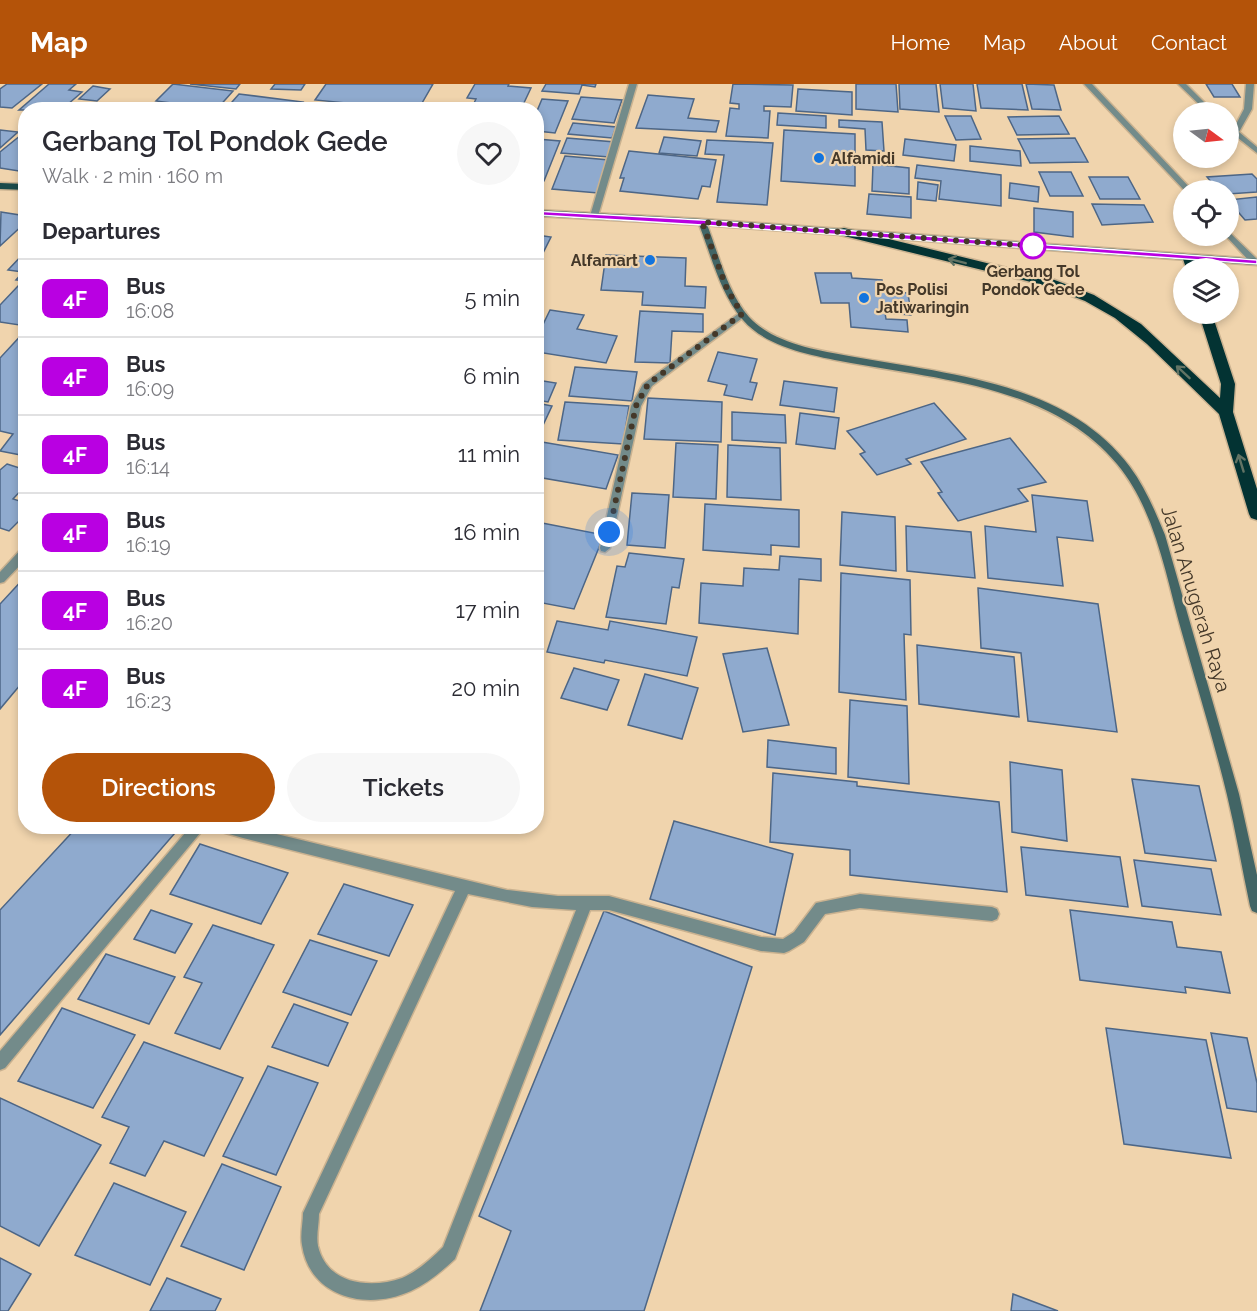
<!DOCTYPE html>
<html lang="en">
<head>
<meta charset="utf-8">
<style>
  :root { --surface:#fff; --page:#f7f7f7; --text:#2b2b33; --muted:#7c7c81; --line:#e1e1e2; --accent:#b45309 }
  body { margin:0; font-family:Raleway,sans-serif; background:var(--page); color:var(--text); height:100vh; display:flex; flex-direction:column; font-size:22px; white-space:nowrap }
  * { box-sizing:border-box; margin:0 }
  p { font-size:20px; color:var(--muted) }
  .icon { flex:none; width:33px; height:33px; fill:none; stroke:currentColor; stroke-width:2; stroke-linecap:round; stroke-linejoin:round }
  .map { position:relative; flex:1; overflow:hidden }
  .drawer { position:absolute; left:18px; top:18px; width:526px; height:732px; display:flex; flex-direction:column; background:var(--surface); border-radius:24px; box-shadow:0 3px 9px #0003 }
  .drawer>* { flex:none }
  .badge { padding:0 12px; border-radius:9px; font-size:21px; line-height:39px }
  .needle { width:39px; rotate:105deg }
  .controls { position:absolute; left:1173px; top:18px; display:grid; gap:12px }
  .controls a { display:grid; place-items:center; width:66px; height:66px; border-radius:50%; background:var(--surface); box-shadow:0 3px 9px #0003; font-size:30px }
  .you { position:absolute; width:30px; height:30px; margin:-15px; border:4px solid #fff; border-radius:50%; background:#1a73e8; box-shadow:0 0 0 9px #1a73e833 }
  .map>.badge { position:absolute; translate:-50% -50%; box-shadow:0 0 0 3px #fff }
  h2 { padding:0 24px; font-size:22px; line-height:54px }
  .round { display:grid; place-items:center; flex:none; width:63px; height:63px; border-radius:32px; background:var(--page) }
  .summary { display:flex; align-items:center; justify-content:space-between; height:102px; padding:0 24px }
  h1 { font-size:28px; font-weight:600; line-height:45px }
  .button { display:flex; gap:12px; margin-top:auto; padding:12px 24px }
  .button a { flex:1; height:69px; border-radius:36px; background:var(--accent); color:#fff; font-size:24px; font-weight:600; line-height:69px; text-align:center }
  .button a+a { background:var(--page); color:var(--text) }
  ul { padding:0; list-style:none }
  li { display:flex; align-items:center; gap:18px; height:78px; padding:0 24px; border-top:2px solid var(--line) }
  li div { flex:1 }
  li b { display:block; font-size:22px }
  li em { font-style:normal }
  li .badge { min-width:66px; font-weight:700; text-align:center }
  header { display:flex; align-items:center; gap:36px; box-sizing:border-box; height:84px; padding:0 30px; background:var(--accent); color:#fff }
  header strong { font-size:28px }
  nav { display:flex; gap:33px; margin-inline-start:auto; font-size:21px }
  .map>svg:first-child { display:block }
  .building { fill:#8faace; stroke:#4d6686; stroke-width:1.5 }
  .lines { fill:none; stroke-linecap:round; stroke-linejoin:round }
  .street-casing { stroke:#cab290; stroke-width:3 }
  .secondary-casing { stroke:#cab290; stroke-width:3 }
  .primary-casing { stroke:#cab290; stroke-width:3 }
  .highway-casing { stroke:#cab290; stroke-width:3 }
  .street { fill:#738b8a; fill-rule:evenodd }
  .secondary { fill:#426565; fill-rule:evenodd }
  .primary { fill:#1b4b4b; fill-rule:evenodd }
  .highway { fill:#033333; fill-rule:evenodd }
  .oneway { stroke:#627364 }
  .line { fill:#b900e2; stroke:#fff; stroke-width:1.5 }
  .walk { stroke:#443829; stroke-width:6; stroke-dasharray:0 10.8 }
  .poi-dot { fill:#1474dd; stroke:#f0d4ad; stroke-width:2 }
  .stop-dot { fill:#fff; stroke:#b900e2; stroke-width:3 }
  .labels { text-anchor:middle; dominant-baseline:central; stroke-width:4.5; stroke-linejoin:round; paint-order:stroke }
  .far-poi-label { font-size:16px; font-weight:bold; fill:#443829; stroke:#f0d4ad; text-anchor:start }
  .far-stop-label { font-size:16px; font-weight:bold; fill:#443829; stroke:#f0d4ad }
  .street-label { font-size:20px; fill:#443829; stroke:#f0d4ad }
</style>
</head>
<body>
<header>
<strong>Map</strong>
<nav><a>Home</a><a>Map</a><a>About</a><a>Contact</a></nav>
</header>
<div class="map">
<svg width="1257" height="1227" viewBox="0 0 1257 1227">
  <rect width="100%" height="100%" fill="#f0d4ad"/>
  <!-- building -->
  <g class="building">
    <path d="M 7,0 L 42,0 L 12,24 L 0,23 L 0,5 Z"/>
    <path d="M 49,0 L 76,0 L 69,6 L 82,8 L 67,21 L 54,19 L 46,26 L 19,26 Z"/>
    <path d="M 173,0 L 233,7 L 217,25 L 156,17 Z"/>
    <path d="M 190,0 L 240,0 L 236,5 Z"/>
    <path d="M 275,0 L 305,0 L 301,6 L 271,5 Z"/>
    <path d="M 326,0 L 433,0 L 418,26 L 315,16 Z"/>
    <path d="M 475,0 L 509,0 L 508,2 L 531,4 L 522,23 L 474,19 L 476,15 L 467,14 Z"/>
    <path d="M 546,0 L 596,0 L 595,3 L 582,1 L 579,10 L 542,7 Z"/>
    <path d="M 733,0 L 793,1 L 791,23 L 764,22 L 764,27 L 770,27 L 768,54 L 726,52 L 730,24 L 739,25 L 739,20 L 730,19 Z"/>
    <path d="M 856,0 L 896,0 L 898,28 L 856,25 Z"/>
    <path d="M 899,0 L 936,0 L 939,28 L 900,25 Z"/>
    <path d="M 940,0 L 973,0 L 976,27 L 943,24 Z"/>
    <path d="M 977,0 L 1022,0 L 1028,26 L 981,24 Z"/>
    <path d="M 1026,0 L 1054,1 L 1061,26 L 1032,25 Z"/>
    <path d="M 1206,0 L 1232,0 L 1240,13 L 1214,13 Z"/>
    <path d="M 93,2 L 110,5 L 97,17 L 79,15 Z"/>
    <path d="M 798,5 L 852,8 L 852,31 L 796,27 Z"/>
    <path d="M 239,10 L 303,18 L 297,26 L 225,26 Z"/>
    <path d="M 648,11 L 694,15 L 688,34 L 719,37 L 716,48 L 636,44 Z"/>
    <path d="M 581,13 L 622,16 L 614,39 L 572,35 Z"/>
    <path d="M 542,15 L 568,17 L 555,49 L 537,47 L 537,27 Z"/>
    <path d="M 462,22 L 504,26 L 460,26 Z"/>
    <path d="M 778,29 L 826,32 L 826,44 L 777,41 Z"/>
    <path d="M 945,32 L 971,32 L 981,55 L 956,56 Z"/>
    <path d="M 1059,32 L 1069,50 L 1017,51 L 1008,33 Z"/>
    <path d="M 839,36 L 882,38 L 884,67 L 866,66 L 865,45 L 839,43 Z"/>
    <path d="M 573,39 L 616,43 L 612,54 L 568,50 Z"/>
    <path d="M 0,46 L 18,48 L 0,64 Z"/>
    <path d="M 784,46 L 855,50 L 855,102 L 781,97 Z"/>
    <path d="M 26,47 L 26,81 L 19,87 L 0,84 L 0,68 Z"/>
    <path d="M 664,53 L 701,57 L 697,72 L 659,69 Z"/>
    <path d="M 567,54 L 615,58 L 609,73 L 561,69 Z"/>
    <path d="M 1075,54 L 1088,78 L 1030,79 L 1018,55 Z"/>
    <path d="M 537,55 L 560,57 L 544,97 L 537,96 Z"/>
    <path d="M 905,55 L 956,61 L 954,77 L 903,71 Z"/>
    <path d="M 707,56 L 773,59 L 767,121 L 717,118 L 724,71 L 705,70 Z"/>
    <path d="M 970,62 L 1020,67 L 1021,82 L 970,77 Z"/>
    <path d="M 629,67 L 716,76 L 710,103 L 702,102 L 698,115 L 620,107 L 624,94 L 620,94 Z"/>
    <path d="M 565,72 L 609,76 L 598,109 L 552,105 Z"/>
    <path d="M 873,80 L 909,84 L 909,110 L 872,107 Z"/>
    <path d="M 917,81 L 1001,91 L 1001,122 L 939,115 L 941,97 L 915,94 Z"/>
    <path d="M 1039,88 L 1071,88 L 1083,112 L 1050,112 Z"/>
    <path d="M 1252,90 L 1257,95 L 1257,108 L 1228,110 L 1228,106 L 1218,106 L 1207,93 Z"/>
    <path d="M 1089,93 L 1128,93 L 1140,115 L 1100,115 Z"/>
    <path d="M 918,98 L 938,101 L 936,117 L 917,115 Z"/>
    <path d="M 1010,99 L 1039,103 L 1038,118 L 1009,114 Z"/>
    <path d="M 869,110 L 911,113 L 911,134 L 867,130 Z"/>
    <path d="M 1257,113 L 1257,135 L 1245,136 L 1228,116 Z"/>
    <path d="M 1092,120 L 1144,121 L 1153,138 L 1102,141 Z"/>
    <path d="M 1034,124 L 1073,128 L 1073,153 L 1034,148 Z"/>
    <path d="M 1,128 L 26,132 L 26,138 L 0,162 Z"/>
    <path d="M 537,151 L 551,153 L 537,181 Z"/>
    <path d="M 26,167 L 26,197 L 16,196 L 23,188 L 8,186 Z"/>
    <path d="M 606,171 L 686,174 L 685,202 L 706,203 L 705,224 L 642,221 L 643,208 L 601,206 Z"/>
    <path d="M 815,189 L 851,189 L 852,194 L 882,196 L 883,207 L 908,209 L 911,231 L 885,229 L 886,235 L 907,236 L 908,248 L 851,243 L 849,219 L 821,219 Z"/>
    <path d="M 18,202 L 26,203 L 26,242 L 0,238 L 0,221 Z"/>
    <path d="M 550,226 L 584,231 L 577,245 L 617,252 L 606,279 L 537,268 L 542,258 L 537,258 L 537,253 Z"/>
    <path d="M 640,227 L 703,230 L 703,248 L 672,247 L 670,279 L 635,278 Z"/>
    <path d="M 26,246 L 26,372 L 0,367 L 13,350 L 0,347 L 0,274 Z"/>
    <path d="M 718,268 L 757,275 L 750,298 L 757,299 L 752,316 L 724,311 L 727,301 L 708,297 Z"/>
    <path d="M 575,283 L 637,288 L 632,317 L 569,312 Z"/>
    <path d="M 537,296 L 556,299 L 548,318 L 537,316 Z"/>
    <path d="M 784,297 L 837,304 L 834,328 L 780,321 Z"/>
    <path d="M 648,314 L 722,318 L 721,358 L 644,355 Z"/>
    <path d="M 565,318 L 629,322 L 623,360 L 558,356 Z"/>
    <path d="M 537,319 L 552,322 L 537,354 Z"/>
    <path d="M 934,319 L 966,355 L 906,375 L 911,380 L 877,391 L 860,370 L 865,368 L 847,347 Z"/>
    <path d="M 732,328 L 785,331 L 786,359 L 732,356 Z"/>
    <path d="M 800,329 L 839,334 L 835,365 L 796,360 Z"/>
    <path d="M 1010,354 L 1046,398 L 1018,405 L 1028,417 L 958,437 L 938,409 L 942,408 L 921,378 Z"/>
    <path d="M 542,358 L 618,371 L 606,405 L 537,393 L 537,370 Z"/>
    <path d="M 676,359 L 718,361 L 716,415 L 673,413 Z"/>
    <path d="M 728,361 L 780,364 L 781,416 L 727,413 Z"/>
    <path d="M 7,380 L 26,386 L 26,401 L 13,415 L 26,419 L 26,430 L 9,447 L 0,444 L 0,386 Z"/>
    <path d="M 632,409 L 669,411 L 665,464 L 627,461 Z"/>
    <path d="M 1032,411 L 1087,417 L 1093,457 L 1057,453 L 1063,502 L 988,494 L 985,442 L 1036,448 Z"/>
    <path d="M 705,420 L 799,426 L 799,463 L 771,461 L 771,471 L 703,466 Z"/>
    <path d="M 842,428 L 895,433 L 896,487 L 840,481 Z"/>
    <path d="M 537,438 L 604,451 L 574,525 L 537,518 L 537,494 L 543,478 L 537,476 Z"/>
    <path d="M 906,442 L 971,448 L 975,494 L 907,487 Z"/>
    <path d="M 629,469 L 684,475 L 679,504 L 672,503 L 666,540 L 606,533 L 617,482 L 625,483 Z"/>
    <path d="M 780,472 L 821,475 L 821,497 L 799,495 L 798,550 L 699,539 L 701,499 L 743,502 L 744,484 L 779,486 Z"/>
    <path d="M 841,489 L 910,496 L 911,551 L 904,550 L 906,616 L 839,608 Z"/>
    <path d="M 26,492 L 26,594 L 0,625 L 0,520 Z"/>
    <path d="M 978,504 L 1098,520 L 1117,648 L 1028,637 L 1021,569 L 981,564 Z"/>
    <path d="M 557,537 L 608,546 L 610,537 L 697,553 L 687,592 L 605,576 L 604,579 L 547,568 Z"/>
    <path d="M 917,561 L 1014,573 L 1019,633 L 919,620 Z"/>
    <path d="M 767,564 L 789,641 L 743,648 L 723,570 Z"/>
    <path d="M 574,584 L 619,596 L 607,626 L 561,614 Z"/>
    <path d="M 645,590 L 698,604 L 682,655 L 628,641 Z"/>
    <path d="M 850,616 L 907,622 L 909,700 L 848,693 Z"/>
    <path d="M 768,656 L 836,664 L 836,690 L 767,683 Z"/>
    <path d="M 1010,678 L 1062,686 L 1067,757 L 1012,748 Z"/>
    <path d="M 773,689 L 857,698 L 857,702 L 999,718 L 1007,808 L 850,791 L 850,766 L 770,758 Z"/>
    <path d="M 1132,695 L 1199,702 L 1216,777 L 1145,769 Z"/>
    <path d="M 674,737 L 793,770 L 775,851 L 650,815 Z"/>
    <path d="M 78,742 L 181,742 L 0,951 L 0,826 Z"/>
    <path d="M 200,760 L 288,789 L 261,840 L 170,810 Z"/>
    <path d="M 1021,763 L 1120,773 L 1128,823 L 1026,811 Z"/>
    <path d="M 1134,776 L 1211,785 L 1221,831 L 1142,822 Z"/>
    <path d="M 344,800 L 413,821 L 389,872 L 318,850 Z"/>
    <path d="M 151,826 L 192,840 L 175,869 L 134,855 Z"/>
    <path d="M 1070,826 L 1172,838 L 1177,863 L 1221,868 L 1230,909 L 1185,903 L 1186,909 L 1080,896 Z"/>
    <path d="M 604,827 L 752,883 L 644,1227 L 480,1227 L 511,1147 L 479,1132 Z"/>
    <path d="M 213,841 L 274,861 L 220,965 L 175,949 L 202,899 L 184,893 Z"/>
    <path d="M 310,856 L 377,877 L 351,931 L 283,908 Z"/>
    <path d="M 106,870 L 175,893 L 149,940 L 78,915 Z"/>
    <path d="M 294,920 L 348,939 L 328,982 L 272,963 Z"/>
    <path d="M 62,924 L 135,951 L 93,1024 L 18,997 Z"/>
    <path d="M 1106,944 L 1206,956 L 1231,1074 L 1124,1060 Z"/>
    <path d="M 1211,949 L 1247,954 L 1257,999 L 1257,1028 L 1227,1024 Z"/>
    <path d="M 144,958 L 243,994 L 204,1072 L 164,1057 L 145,1092 L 110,1079 L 129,1043 L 102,1033 Z"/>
    <path d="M 268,982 L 318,999 L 276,1091 L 223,1072 Z"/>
    <path d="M 0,1014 L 101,1061 L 39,1162 L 0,1142 Z"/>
    <path d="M 222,1080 L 281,1103 L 244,1186 L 181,1162 Z"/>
    <path d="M 114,1099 L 186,1128 L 150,1201 L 75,1171 Z"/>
    <path d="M 0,1174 L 31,1190 L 8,1227 L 0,1227 Z"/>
    <path d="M 167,1194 L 221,1215 L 215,1227 L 150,1227 Z"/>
    <path d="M 1013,1210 L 1058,1227 L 1011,1227 Z"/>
  </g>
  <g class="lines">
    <defs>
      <g id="street">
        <path d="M 629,0 L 637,0 L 598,132 L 591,134 L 590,132 Z"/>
        <path d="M 1084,0 L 1092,0 L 1192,106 L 1184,106 Z"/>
        <path d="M 1178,0 L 1186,0 L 1214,28 L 1207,28 Z"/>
        <path d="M 1246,0 L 1254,0 L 1252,25 L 1239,48 L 1257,63 L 1257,69 L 1228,46 L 1228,40 L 1234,44 L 1244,25 Z"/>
        <path d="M 1228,147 L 1257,175 L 1257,180 L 1252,180 L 1226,152 L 1228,152 Z"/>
        <path d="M 742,227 L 745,228 L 745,232 L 652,302 L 641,322 L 610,464 L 605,468 L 601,467 L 600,464 L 631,322 L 643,300 Z"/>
        <path d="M 26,463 L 26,475 L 4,498 L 0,499 L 0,488 L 22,464 Z"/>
        <path d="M 191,742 L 206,742 L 5,984 L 0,986 L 0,967 Z"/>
        <path d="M 214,742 L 244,742 L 507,806 L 558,812 L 609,812 L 761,853 L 783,855 L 794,848 L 816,819 L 860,810 L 992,823 L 997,825 L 999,830 L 997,835 L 992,837 L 860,824 L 825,830 L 804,858 L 789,867 L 784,869 L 761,867 L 609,826 L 590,826 L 455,1175 C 441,1188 428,1199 411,1207 C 367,1227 310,1214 302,1161 C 300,1151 303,1139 303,1129 L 455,807 L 243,754 L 215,746 ZM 468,810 L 532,823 L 576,826 L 443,1163 C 431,1175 418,1187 402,1194 C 371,1205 327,1201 318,1162 C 316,1152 319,1140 319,1130 Z"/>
      </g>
      <path id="secondary" d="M 699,136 L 706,138 C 718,168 727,208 749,233 C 773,259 816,266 849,272 C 945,290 1066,297 1130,383 C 1145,403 1155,427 1165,451 L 1239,710 L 1257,791 L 1257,829 L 1252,827 L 1250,822 C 1242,785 1236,748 1227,711 C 1214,657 1197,603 1182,549 C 1166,493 1156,427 1117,380 C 1052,303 944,296 851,279 C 816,272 768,265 743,236 C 720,210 711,170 698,138 Z"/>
      <g id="primary">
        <path d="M 0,99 L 26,100 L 26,106 L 0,105 Z"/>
        <path d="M 537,126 L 702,135 L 1257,175 L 1257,181 L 702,141 L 537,132 Z"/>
      </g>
      <g id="highway">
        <path d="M 844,144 L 1052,195 L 1094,211 L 1141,240 L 1220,314 L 1221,300 L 1199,230 L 1212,230 L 1235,300 L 1233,328 L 1257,405 L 1257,436 L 1251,434 L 1249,430 L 1219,330 L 1147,260 L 1115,234 L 1085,217 L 1043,201 L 840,151 L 838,148 L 840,145 Z"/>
        <path d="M 1189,171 L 1195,175 L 1198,184 L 1186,184 L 1183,175 Z"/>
      </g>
    </defs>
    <!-- street casing -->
    <use href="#street" class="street-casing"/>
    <!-- secondary casing -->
    <use href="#secondary" class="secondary-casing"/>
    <!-- primary casing -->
    <use href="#primary" class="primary-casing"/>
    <!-- highway casing -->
    <use href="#highway" class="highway-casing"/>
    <!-- street -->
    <use href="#street" class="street"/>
    <!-- secondary -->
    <use href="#secondary" class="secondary"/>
    <!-- primary -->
    <use href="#primary" class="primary"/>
    <!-- highway -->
    <use href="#highway" class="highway"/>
  </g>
  <!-- one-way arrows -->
  <defs><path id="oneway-shaft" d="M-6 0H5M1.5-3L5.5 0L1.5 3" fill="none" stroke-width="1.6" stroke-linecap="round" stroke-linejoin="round" transform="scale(1.5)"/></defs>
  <g class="oneway">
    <use href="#oneway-shaft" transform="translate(957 177) rotate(-166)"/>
    <use href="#oneway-shaft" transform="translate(1183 288) rotate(-137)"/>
    <use href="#oneway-shaft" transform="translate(1241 379) rotate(-107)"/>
  </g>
  <!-- line -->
  <path class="line" d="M 534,127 L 702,136 L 1257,176 L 1257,180 L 702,141 L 537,131 L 534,130 Z"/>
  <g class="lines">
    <!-- walk -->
    <path class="walk" d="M 609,448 L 636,322 L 648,300 L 742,230 L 727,205 L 702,138 L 1033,162"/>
  </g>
  <!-- markers -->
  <g class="poi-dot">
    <circle cx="819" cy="74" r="6"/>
    <circle cx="650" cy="176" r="6"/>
    <circle cx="864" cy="214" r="6"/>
  </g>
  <circle class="stop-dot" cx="1033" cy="162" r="12"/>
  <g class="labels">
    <!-- far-poi labels -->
    <g class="far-poi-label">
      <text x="831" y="74">Alfamidi</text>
      <text x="638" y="176" text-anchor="end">Alfamart</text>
      <text x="876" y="205">Pos Polisi<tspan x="876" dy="18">Jatiwaringin</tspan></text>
    </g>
    <!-- far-stop labels -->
    <g class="far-stop-label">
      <text x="1033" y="187">Gerbang Tol<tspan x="1033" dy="18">Pondok Gede</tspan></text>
    </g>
    <!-- street labels -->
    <g class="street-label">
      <text transform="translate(1196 515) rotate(73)">Jalan Anugerah Raya</text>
    </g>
  </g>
</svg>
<div class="controls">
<a><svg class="needle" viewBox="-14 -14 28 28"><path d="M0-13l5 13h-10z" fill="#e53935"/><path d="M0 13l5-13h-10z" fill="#7c7c81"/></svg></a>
<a><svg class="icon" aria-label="locate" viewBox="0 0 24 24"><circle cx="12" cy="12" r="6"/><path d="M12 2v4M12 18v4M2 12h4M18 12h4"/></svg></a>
<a><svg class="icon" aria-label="layers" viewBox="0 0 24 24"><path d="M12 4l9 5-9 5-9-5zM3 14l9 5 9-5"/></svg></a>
</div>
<div class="you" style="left:609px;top:448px"></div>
<section class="drawer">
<div class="summary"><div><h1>Gerbang Tol Pondok Gede</h1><p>Walk · 2 min · 160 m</p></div><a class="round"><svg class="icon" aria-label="heart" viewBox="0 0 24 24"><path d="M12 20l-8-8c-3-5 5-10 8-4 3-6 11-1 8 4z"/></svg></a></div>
<h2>Departures</h2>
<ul>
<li><span class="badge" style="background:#b900e2;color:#fff">4F</span><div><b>Bus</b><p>16:08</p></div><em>5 min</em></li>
<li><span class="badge" style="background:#b900e2;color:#fff">4F</span><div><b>Bus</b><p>16:09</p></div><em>6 min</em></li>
<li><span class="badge" style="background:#b900e2;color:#fff">4F</span><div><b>Bus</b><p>16:14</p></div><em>11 min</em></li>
<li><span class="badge" style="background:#b900e2;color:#fff">4F</span><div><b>Bus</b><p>16:19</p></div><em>16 min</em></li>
<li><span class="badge" style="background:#b900e2;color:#fff">4F</span><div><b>Bus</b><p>16:20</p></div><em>17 min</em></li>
<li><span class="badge" style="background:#b900e2;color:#fff">4F</span><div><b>Bus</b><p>16:23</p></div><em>20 min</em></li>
</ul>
<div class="button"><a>Directions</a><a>Tickets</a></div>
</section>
</div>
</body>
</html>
